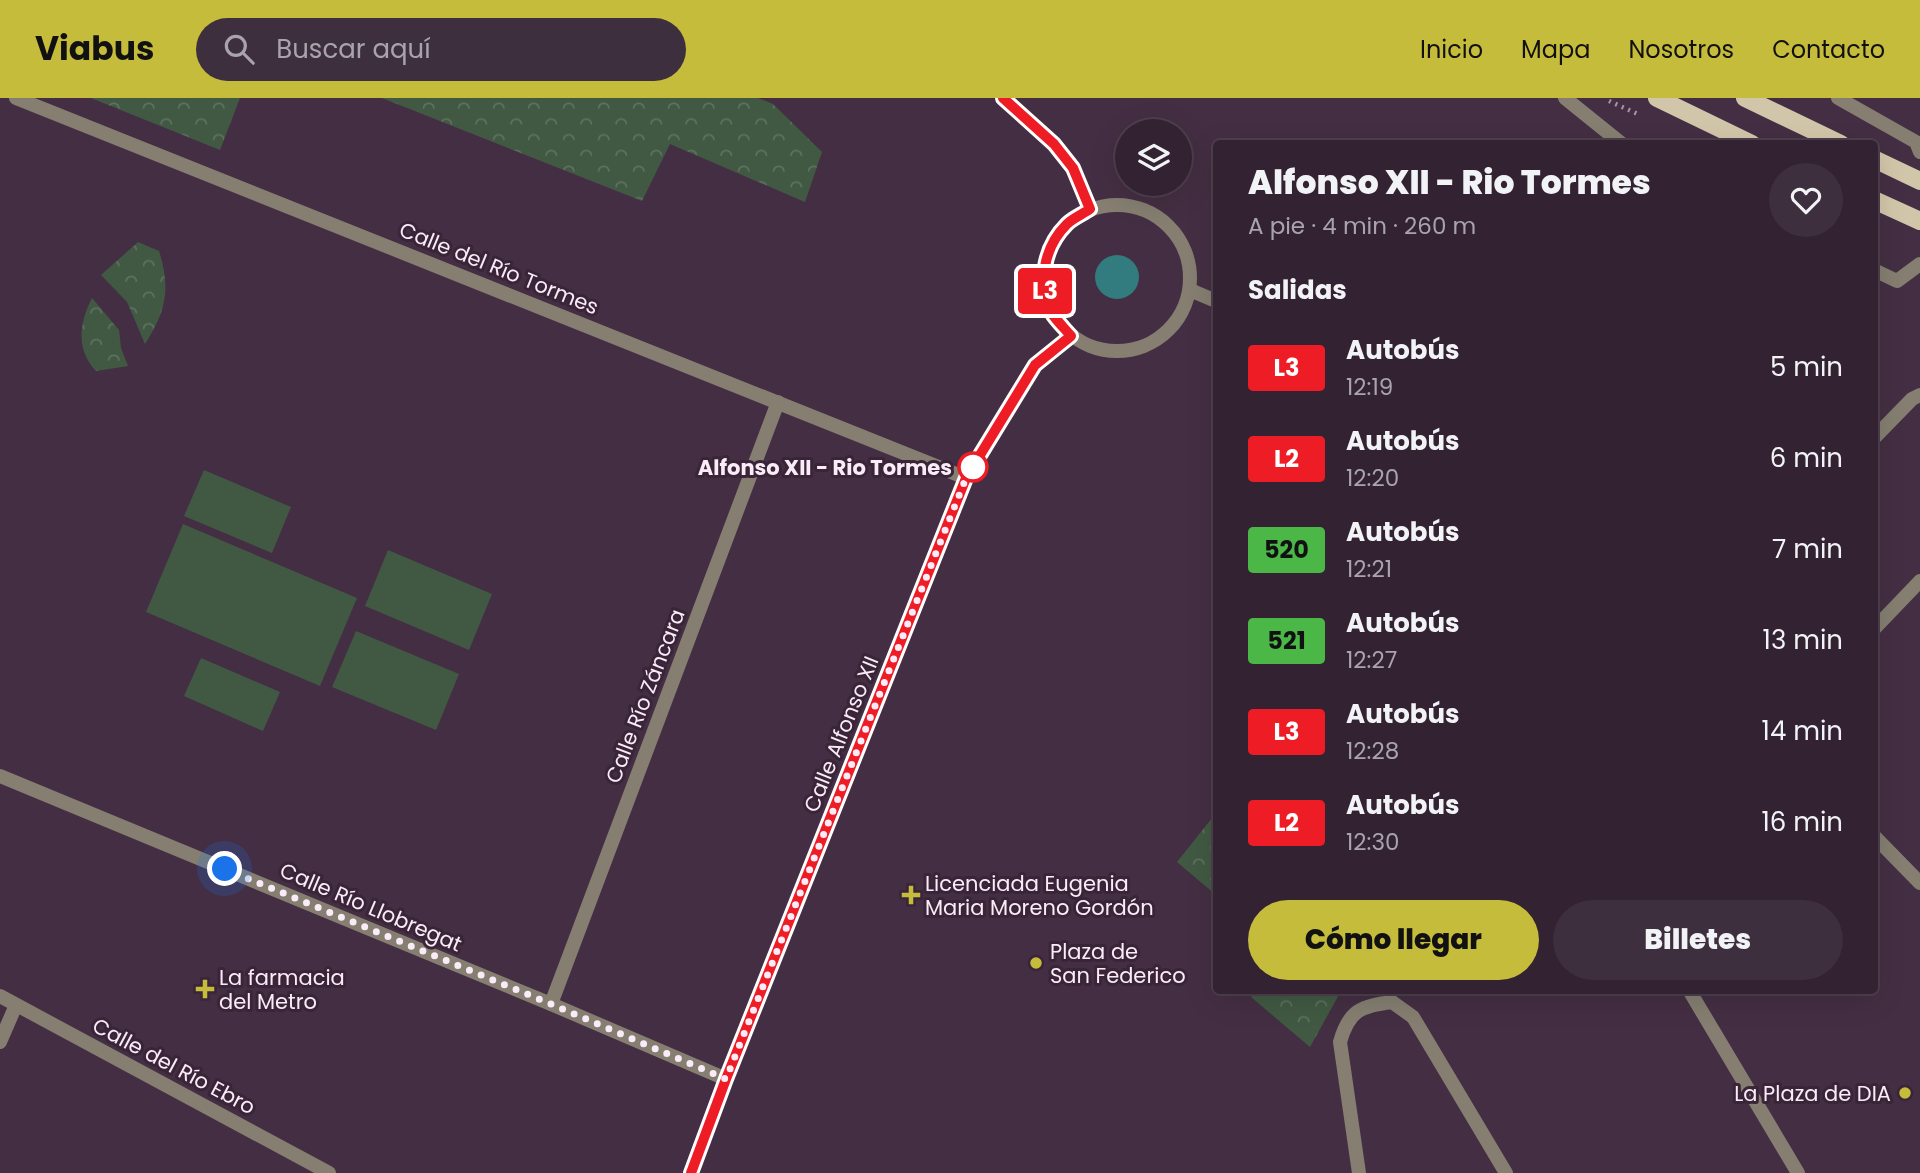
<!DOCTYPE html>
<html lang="es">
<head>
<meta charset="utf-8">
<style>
  :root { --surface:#332232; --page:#3e2f3e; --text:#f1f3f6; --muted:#a9a4ac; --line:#4e3f4d; --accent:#c6bc3c }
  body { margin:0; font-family:Poppins,sans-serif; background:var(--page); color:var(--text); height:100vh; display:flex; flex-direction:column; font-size:26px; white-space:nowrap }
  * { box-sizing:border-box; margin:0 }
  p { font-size:23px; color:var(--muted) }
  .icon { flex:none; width:38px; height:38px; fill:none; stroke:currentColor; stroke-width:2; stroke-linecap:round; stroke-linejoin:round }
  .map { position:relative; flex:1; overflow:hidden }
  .side { position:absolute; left:1213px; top:42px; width:665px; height:854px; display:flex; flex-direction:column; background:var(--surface); border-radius:7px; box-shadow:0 7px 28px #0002,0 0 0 2px var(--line) }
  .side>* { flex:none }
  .badge { padding:0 14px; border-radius:5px; font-size:24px; line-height:46px }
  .tools { position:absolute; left:1115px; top:21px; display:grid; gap:14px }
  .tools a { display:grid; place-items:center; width:77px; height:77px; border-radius:50%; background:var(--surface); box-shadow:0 7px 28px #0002,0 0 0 2px var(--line); font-size:35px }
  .you { position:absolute; width:35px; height:35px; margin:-18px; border:5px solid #fff; border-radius:50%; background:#1a73e8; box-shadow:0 0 0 10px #1a73e833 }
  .map>.badge { position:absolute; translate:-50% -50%; box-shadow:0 0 0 4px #fff }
  h2 { padding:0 35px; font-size:26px; line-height:63px }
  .round { display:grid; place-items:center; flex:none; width:74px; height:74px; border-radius:37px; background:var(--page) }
  .head { display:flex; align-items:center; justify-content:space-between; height:119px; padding:0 35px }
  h1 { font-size:33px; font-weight:800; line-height:52px }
  .primary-button { display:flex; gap:14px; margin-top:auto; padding:14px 35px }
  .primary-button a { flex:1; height:80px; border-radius:42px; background:var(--accent); color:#111; font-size:28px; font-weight:800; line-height:80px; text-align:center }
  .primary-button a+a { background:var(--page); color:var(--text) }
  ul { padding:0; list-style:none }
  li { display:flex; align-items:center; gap:21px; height:91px; padding:0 35px }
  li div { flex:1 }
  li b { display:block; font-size:26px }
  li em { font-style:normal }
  li .badge { min-width:77px; font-weight:700; text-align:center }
  header { display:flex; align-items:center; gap:42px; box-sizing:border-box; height:98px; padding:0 35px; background:var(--accent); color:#111 }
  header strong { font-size:33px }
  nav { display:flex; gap:38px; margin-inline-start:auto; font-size:24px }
  .search { width:490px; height:63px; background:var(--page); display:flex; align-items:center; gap:18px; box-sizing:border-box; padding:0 24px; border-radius:38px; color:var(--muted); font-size:26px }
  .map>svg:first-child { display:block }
  .park { fill:url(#park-crowns) }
  .garden { fill:#415943 }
  .water { fill:#327b7e }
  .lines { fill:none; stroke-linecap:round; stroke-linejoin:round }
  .path { stroke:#a694a4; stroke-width:4.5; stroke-dasharray:2 5; stroke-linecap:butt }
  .service { stroke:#857e71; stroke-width:14 }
  .minor { stroke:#857e71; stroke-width:14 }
  .tertiary { stroke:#857e71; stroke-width:14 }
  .primary { stroke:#d2c6aa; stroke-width:18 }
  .line-casing { stroke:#fff; stroke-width:16 }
  .line { stroke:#ee1c25; stroke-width:10 }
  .walk { stroke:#faebf8; stroke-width:7; stroke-dasharray:0 12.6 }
  .stop-dot { fill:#fff; stroke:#ee1c25; stroke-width:3.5 }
  .poi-dot { fill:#c6bc3c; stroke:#3a2438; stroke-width:2.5 }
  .labels { text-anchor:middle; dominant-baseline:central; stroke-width:6; stroke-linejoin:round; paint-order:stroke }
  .street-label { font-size:21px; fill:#faebf8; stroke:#3a2438 }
  .stop-label { font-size:21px; font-weight:bold; fill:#faebf8; stroke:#3a2438; text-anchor:end }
  .poi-label { font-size:21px; fill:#faebf8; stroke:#3a2438; text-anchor:start }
</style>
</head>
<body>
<header>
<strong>Viabus</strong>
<div class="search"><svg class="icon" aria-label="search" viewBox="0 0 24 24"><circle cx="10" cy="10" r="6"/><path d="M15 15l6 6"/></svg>Buscar aquí</div>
<nav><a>Inicio</a><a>Mapa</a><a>Nosotros</a><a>Contacto</a></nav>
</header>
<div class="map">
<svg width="1920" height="1075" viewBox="0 0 1920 1075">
  <defs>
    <pattern id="park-crowns" width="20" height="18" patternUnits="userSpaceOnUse" patternTransform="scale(1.75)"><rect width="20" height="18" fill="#415943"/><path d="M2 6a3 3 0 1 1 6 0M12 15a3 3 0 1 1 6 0" fill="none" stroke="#5d715f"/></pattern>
  </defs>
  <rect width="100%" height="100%" fill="#442e43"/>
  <!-- park -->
  <g class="park">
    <path d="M 91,0 L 240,0 L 220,52 Z"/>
    <path d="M 382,0 L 758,0 L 773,6 L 822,54 L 805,104 L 670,46 L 642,103 Z"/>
    <path d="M 138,144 L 159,153 C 171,191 166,213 145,246 L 127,204 L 101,177 Z"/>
    <path d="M 92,200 L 119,232 L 121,250 L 128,268 L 96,273 C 76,252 79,225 92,200 Z"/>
    <path d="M 1216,715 L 1216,797 L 1177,764 Z"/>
    <path d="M 1254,893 L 1254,892 L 1341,893 L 1310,949 L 1251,899 Z"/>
  </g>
  <!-- garden -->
  <g class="garden">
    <path d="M 204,372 L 291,409 L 272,455 L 184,418 Z"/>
    <path d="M 183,426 L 357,500 L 320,588 L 146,514 Z"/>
    <path d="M 388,452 L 492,496 L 469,552 L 365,508 Z"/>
    <path d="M 356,533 L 459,576 L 436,632 L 332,589 Z"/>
    <path d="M 201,560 L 280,594 L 263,633 L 184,598 Z"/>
  </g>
  <!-- water -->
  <circle class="water" cx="1117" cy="179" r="22"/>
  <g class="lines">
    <!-- path -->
    <path class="path" d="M 1609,3 L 1640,17"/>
    <!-- service -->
    <g class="service">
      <path d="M 1565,0 L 1622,46"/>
      <path d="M 1838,0 L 1916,44 L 1920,54"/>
      <path d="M 1874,172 L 1897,183 L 1920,166"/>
    </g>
    <!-- minor -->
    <g class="minor">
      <path d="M 16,0 L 966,380"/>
      <path d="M 1874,340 L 1912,301 L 1920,297"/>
      <path d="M 1874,531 L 1920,483"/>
      <path d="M 0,678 L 551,906 L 726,981"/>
      <path d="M 1874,738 L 1920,785"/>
      <path d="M 0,898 L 329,1075"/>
      <path d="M 551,906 L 778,304"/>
      <path d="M 0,944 L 16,907"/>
      <path d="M 1359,1075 L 1340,944 C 1349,912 1361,908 1392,904 L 1413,919 L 1506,1075"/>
    </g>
    <!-- tertiary -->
    <g class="tertiary">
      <path d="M 1003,0 L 1054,46 L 1073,70 L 1090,112"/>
      <circle cx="1117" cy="180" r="73"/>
      <path d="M 1190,192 L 1216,203"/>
      <path d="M 1689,892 L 1798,1075"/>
      <path d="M 691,1075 L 726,981 L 966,380 L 1035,267 L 1071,238"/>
    </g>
    <!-- primary -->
    <g class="primary">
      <path d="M 1657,0 L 1752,46"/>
      <path d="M 1745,0 L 1841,46"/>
      <path d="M 1874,61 L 1920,83"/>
      <path d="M 1874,102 L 1920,123"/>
    </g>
  </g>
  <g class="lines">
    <defs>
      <path id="line" d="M 691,1075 L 726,981 L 966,380 L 1035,267 L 1071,238 C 1065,231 1058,224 1053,217 C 1037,186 1043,150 1067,126 C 1073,120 1083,116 1090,111 L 1073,70 L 1054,46 L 1003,0"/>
    </defs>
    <!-- line casing -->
    <use href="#line" class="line-casing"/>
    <!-- line -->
    <use href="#line" class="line"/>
    <!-- walk -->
    <path class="walk" d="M 225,771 L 551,906 L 726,981 L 966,380 L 979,358 L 973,369"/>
  </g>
  <!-- markers -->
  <circle class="stop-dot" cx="973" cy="369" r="14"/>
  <g class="poi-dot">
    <path d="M907.5 786.5h7v7h7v7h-7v7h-7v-7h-7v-7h7z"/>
    <circle cx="1036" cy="865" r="7"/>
    <path d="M201.5 880.5h7v7h7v7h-7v7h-7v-7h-7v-7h7z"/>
    <circle cx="1905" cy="995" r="7"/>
  </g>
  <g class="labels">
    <!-- street labels -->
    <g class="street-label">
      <text transform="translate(499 170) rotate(22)">Calle del Río Tormes</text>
      <text transform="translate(645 598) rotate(-69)">Calle Río Záncara</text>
      <text transform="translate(841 636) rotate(-68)">Calle Alfonso XII</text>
      <text transform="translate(371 809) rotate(23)">Calle Río Llobregat</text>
      <text transform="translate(174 968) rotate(28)">Calle del Río Ebro</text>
    </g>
    <!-- stop labels -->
    <g class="stop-label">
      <text x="952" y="369">Alfonso XII - Rio Tormes</text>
    </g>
    <!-- poi labels -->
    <g class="poi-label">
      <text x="925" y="785">Licenciada Eugenia<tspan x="925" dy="24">Maria Moreno Gordón</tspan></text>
      <text x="1050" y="853">Plaza de<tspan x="1050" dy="24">San Federico</tspan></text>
      <text x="219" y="879">La farmacia<tspan x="219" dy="24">del Metro</tspan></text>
      <text x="1891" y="995" text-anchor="end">La Plaza de DIA</text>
    </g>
  </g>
</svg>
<div class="tools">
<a><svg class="icon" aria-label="layers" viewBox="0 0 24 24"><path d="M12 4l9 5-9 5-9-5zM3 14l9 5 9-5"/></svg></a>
</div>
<div class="you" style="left:225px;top:771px"></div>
<b class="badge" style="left:1045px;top:193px;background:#ee1c25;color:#fff">L3</b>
<section class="side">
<div class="head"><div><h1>Alfonso XII - Rio Tormes</h1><p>A pie · 4 min · 260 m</p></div><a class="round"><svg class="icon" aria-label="heart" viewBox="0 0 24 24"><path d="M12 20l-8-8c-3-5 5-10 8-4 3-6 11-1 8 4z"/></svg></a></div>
<h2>Salidas</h2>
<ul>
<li><span class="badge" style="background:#ee1c25;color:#fff">L3</span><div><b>Autobús</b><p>12:19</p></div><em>5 min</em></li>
<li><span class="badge" style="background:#ee1c25;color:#fff">L2</span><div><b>Autobús</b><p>12:20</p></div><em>6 min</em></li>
<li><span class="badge" style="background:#4ab747;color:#111">520</span><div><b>Autobús</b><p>12:21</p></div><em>7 min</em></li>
<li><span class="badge" style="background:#4ab747;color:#111">521</span><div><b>Autobús</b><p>12:27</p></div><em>13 min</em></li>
<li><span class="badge" style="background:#ee1c25;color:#fff">L3</span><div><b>Autobús</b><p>12:28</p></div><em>14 min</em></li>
<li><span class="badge" style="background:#ee1c25;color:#fff">L2</span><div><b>Autobús</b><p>12:30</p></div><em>16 min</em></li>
</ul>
<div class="primary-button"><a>Cómo llegar</a><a>Billetes</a></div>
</section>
</div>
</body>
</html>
